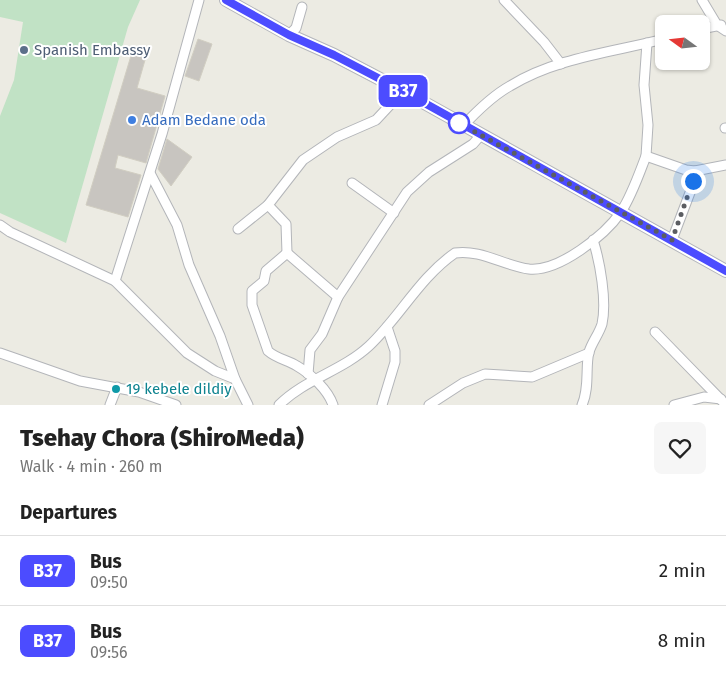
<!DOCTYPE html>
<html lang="en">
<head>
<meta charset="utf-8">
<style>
  :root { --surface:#fff; --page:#f6f6f6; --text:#222; --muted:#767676; --line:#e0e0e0 }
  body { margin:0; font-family:"Fira Sans",sans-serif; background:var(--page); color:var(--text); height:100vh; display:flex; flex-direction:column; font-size:19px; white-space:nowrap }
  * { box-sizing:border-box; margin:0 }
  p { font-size:16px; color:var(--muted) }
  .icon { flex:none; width:28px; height:28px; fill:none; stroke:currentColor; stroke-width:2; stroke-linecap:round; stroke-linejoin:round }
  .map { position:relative; height:405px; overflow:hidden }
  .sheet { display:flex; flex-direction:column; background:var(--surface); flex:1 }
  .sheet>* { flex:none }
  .badge { padding:0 10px; border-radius:8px; font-size:18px; line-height:32px }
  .needle { width:32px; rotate:285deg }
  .controls { position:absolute; left:655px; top:15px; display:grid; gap:10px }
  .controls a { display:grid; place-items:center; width:55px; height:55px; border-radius:8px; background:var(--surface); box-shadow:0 1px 4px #0004; font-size:25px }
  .you { position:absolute; width:25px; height:25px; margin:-12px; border:4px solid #fff; border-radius:50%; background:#1a73e8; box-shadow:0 0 0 8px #1a73e833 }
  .map>.badge { position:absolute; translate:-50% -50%; box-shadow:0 0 0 2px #fff }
  h2 { padding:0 20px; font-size:19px; line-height:45px }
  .round { display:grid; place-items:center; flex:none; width:52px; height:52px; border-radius:8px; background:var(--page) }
  .head { display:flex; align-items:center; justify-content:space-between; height:85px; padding:0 20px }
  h1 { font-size:24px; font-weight:800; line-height:38px }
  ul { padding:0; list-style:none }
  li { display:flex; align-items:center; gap:15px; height:70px; padding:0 20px; border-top:1px solid var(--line) }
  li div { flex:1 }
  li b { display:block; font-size:19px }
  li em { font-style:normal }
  li .badge { min-width:55px; font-weight:700; text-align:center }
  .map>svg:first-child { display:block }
  .green { fill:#c1e2c5 }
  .building { fill:#c8c5c0; stroke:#d1cec2 }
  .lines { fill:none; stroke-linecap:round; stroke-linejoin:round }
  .street-casing { stroke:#b3b5b9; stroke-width:11 }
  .secondary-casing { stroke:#b4b6bc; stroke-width:14 }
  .street { stroke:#fff; stroke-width:9 }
  .secondary { stroke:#fff; stroke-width:12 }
  .line-casing { stroke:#fff; stroke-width:11 }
  .line { stroke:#4c4cff; stroke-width:8 }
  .walk { stroke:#5b5d62; stroke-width:5; stroke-dasharray:0 9 }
  .service-dot { fill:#5c6f8a; stroke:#fff; stroke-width:2 }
  .shop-dot { fill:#3f7fe0; stroke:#fff; stroke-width:2 }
  .stop-dot { fill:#fff; stroke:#4c4cff; stroke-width:2.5 }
  .culture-dot { fill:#0f9aa8; stroke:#fff; stroke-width:2 }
  .labels { text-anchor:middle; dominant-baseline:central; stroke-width:4; stroke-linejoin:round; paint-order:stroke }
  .service-label { font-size:15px; fill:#4e5e75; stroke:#fff; text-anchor:start }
  .shop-label { font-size:15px; fill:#366cbe; stroke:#fff; text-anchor:start }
  .culture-label { font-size:15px; fill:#0d838f; stroke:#fff; text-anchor:start }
</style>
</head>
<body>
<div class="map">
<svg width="726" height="405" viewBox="0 0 726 405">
  <rect width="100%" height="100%" fill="#ecebe3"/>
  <!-- green -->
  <path class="green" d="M 0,0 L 140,0 L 128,27 L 66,243 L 0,213 L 0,116 L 14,80 L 23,22 L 0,17 Z"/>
  <!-- building -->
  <g class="building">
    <path d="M 198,39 L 212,44 L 199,81 L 185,76 Z"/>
    <path d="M 133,49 L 147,53 L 137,88 L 165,96 L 146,163 L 118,155 L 115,168 L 141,175 L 128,217 L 86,205 Z"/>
    <path d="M 167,139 L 192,157 L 171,186 L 158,169 Z"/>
  </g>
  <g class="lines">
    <defs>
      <g id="street">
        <path d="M 504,0 L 544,42 L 561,64"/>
        <path d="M 702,0 L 717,25 L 726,31"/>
        <path d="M 701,29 L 721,25"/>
        <path d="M 289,35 L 296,28 L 302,7"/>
        <path d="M 463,126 C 477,111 492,96 510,86 C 555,58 613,52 664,39"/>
        <path d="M 725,128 L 726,128"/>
        <path d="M 646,156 L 648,125 L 644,85 L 647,43"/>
        <path d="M 150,173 L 177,225 L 189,265 L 220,336 L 235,379"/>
        <path d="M 352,183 L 394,213"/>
        <path d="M 0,225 L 10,232 L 115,281 L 187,353 L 215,371 L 235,379 L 248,405"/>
        <path d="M 238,229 L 268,205"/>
        <path d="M 672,240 L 691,190 L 695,171"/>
        <path d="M 287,253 L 286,224 L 268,205 L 303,160 L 337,137 L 376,120 L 403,91"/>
        <path d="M 115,281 L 162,134 L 199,0"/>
        <path d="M 655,332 L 726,405"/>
        <path d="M 0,353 L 80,381 L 139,392 L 176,405"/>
        <path d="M 308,374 L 310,350 L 322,334 L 338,297"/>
        <path d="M 110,405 L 117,387"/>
        <path d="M 279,405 C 305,379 342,371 369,346 C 399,318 420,277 455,253 C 480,249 505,266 529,269 C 559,272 605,235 621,212 C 632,195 639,174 646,156 L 686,170 L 695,171 L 726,165"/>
        <path d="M 333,405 C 328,390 311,374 297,366 C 288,360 277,359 268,351 L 252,305 L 252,291 L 264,281 L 266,271 L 287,253 L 338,297 L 407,192 L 429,172 L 473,144 L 480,136"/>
        <path d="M 382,405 L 395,362 L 395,351 L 387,327"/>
        <path d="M 429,405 L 463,383 L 485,374 L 532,377 L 589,353"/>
        <path d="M 582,405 C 590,387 585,367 589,352 C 592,342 599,334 602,324 C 607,301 600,262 593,240"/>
        <path d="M 674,405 L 704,397 L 721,399"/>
      </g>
      <path id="secondary" d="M 226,0 L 289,35 L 334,55 L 403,91 L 726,271"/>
    </defs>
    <!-- street casing -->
    <use href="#street" class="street-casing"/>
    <!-- secondary casing -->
    <use href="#secondary" class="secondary-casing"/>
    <!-- street -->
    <use href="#street" class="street"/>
    <!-- secondary -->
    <use href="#secondary" class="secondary"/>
  </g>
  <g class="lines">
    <defs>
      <path id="line" d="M 226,0 L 289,35 L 334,55 L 403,91 L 726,271"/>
    </defs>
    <!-- line casing -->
    <use href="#line" class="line-casing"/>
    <!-- line -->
    <use href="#line" class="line"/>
    <!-- walk -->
    <path class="walk" d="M 459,123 L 672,240 L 693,181"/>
  </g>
  <!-- markers -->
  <circle class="service-dot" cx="24" cy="50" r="5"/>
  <circle class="shop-dot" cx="132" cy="120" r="5"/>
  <circle class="stop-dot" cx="459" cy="123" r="10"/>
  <circle class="culture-dot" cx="116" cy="389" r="5"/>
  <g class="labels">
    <!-- service labels -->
    <g class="service-label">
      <text x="34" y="50">Spanish Embassy</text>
    </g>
    <!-- shop labels -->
    <g class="shop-label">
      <text x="142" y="120">Adam Bedane oda</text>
    </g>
    <!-- culture labels -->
    <g class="culture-label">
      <text x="126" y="389">19 kebele dildiy</text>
    </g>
  </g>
</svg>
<div class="controls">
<a><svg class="needle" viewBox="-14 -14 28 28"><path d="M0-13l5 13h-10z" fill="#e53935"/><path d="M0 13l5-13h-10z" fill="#767676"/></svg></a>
</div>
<div class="you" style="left:693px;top:181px"></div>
<b class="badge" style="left:403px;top:91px;background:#4c4cff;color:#fff">B37</b>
</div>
<section class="sheet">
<div class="head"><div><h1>Tsehay Chora (ShiroMeda)</h1><p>Walk · 4 min · 260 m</p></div><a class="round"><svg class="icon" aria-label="heart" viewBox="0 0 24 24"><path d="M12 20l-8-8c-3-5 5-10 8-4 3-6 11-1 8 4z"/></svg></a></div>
<h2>Departures</h2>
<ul>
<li><span class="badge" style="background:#4c4cff;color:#fff">B37</span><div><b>Bus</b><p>09:50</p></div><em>2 min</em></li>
<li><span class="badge" style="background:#4c4cff;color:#fff">B37</span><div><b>Bus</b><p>09:56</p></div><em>8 min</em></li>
</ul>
</section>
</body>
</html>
